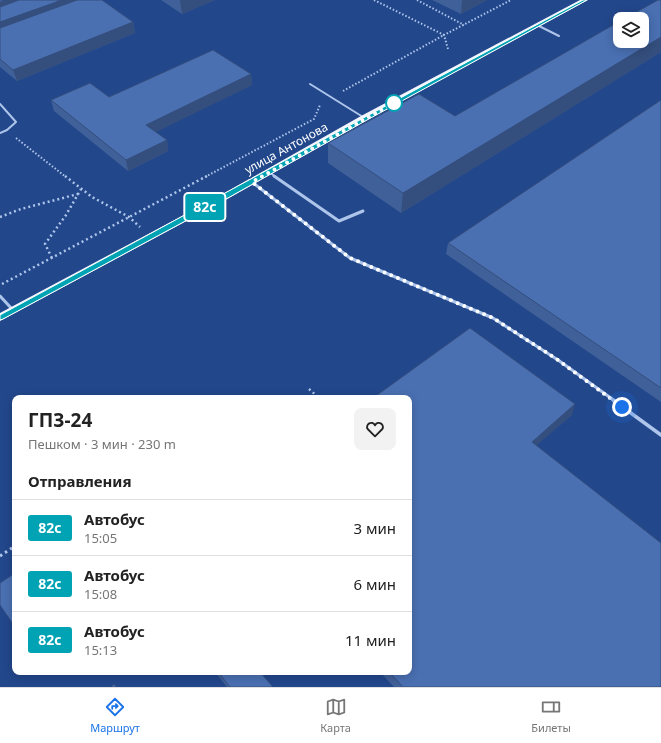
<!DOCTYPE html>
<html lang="ru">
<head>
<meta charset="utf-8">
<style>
  :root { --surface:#fff; --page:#f2f2f2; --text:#222; --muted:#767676; --line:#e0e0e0; --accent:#1a73e8 }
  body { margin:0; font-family:"Noto Sans",sans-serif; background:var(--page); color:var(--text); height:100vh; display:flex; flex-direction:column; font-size:15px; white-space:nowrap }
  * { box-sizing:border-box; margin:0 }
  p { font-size:13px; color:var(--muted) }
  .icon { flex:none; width:22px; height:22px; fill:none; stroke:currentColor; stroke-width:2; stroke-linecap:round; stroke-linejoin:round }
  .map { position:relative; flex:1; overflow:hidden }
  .drawer { position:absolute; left:12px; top:395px; width:400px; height:280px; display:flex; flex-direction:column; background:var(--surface); border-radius:8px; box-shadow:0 2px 10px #0003 }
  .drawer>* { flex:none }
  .badge { padding:0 8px; border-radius:3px; font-size:14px; line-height:26px }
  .fabs { position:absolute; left:613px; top:12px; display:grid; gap:8px }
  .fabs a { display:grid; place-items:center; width:36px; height:36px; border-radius:8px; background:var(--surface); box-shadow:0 2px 10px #0003; font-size:20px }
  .you { position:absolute; width:20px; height:20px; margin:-10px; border:3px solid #fff; border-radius:50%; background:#1a73e8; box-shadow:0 0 0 6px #1a73e833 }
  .map>.badge { position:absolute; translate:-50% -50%; box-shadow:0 0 0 2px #fff }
  h2 { padding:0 16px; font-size:15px; line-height:36px }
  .round { display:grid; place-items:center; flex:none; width:42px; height:42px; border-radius:8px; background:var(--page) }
  .headline { display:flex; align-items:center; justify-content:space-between; height:68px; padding:0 16px }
  h1 { font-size:19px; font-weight:700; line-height:30px }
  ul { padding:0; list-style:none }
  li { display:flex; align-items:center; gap:12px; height:56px; padding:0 16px; border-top:1px solid var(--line) }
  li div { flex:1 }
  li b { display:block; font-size:15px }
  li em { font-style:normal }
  li .badge { min-width:44px; font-weight:700; text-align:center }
  .dock { display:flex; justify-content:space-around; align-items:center; height:56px; border-top:1px solid var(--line); background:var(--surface); font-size:11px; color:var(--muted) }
  .dock a { display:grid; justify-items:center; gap:2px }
  .dock .active { color:var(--accent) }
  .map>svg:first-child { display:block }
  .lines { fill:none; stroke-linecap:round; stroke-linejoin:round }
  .path-far2 { stroke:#aec5eb; stroke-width:2; stroke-dasharray:1.5 2; stroke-linecap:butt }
  .path-far1 { stroke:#aec5eb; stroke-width:2.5; stroke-dasharray:2 3; stroke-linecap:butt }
  .path { stroke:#aec5eb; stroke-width:3; stroke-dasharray:2.5 3.5; stroke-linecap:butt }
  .lane-far2 { stroke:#aec5eb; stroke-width:2 }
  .lane-far1 { stroke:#aec5eb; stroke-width:3 }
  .lane { stroke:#aec5eb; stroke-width:3.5 }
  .primary { fill:#f3f6fe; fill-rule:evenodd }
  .wall { fill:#406099 }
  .shaded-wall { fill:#344e7d }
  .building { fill:#4a70b2; stroke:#344e7d }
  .line { fill:#00a3b4; stroke:#fff }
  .walk { stroke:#fff; stroke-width:4; stroke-dasharray:0 7.2 }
  .stop-dot { fill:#fff; stroke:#00a3b4; stroke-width:2 }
  .labels { text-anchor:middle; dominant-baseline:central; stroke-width:3.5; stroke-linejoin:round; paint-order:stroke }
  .street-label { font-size:12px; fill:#fff; stroke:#22478b }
</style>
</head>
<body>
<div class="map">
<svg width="661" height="687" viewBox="0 0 661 687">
  <rect width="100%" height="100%" fill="#22478b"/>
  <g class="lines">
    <!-- path-far2 -->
    <g class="path-far2">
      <path d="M 374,0 L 444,35"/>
      <path d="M 417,0 L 464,25"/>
      <path d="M 448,49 L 444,35 L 511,0"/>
      <path d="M 343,91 L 444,35"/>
      <path d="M 16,138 L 66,177"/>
      <path d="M 205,177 L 314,119 L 320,105"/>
    </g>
    <!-- path-far1 -->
    <g class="path-far1">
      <path d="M 65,176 L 92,197 L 129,217 L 140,227"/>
      <path d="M 0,217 L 21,209 L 78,194"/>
      <path d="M 52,258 L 45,244 L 66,215 L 81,189"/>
      <path d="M 2,284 L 207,176"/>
      <path d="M 309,389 L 319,398"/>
    </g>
    <!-- path -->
    <path class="path" d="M 0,556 L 15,546"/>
    <!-- lane-far2 -->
    <g class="lane-far2">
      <path d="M 537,25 L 559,36"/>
      <path d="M 310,84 L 363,117"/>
      <path d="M 0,104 L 16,122 L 7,130 L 0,133"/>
      <path d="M 269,172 L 276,177"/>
    </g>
    <!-- lane-far1 -->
    <g class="lane-far1">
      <path d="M 274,176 L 339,221 L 363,211"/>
      <path d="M 252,182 L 350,258 L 493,318 L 558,360 L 615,401"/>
      <path d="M 0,296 L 12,309"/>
    </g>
    <!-- lane -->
    <path class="lane" d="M 613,400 L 661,435"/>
    <!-- primary -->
    <path class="primary" d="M 580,0 L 588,0 L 367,120 L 220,203 L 0,321 L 0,313 L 214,199 L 361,116 Z"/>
  </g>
  <!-- wall -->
  <g class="wall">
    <path d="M 0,0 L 133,22 L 135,33 L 17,81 L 0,67 Z"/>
    <path d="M 161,0 L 215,0 L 182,14 Z"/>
    <path d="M 432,0 L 487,0 L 461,14 Z"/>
    <path d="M 661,0 L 661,52 L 401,213 L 328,163 L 328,143 L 455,116 Z"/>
    <path d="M 251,74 L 252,85 L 155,132 L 167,140 L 168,151 L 128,171 L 54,111 L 51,100 L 109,97 Z"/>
    <path d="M 661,100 L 661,402 L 446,254 L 448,243 Z"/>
    <path d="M 409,398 L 572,415 L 536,445 L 661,687 L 394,687 L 380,672 L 409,672 Z"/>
    <path d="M 215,672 L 260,672 L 273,687 L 227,687 Z"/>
  </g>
  <!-- shaded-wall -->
  <g class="shaded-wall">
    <path d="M 5,0 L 37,0 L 0,13 L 0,2 Z"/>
    <path d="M 62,0 L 90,0 L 0,34 L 0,22 Z"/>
    <path d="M 180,0 L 215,0 L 182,14 Z"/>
    <path d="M 462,0 L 487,0 L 461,14 Z"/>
    <path d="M 133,22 L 135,33 L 17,81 L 13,70 Z"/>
    <path d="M 661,37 L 661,52 L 401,213 L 403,193 Z"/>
    <path d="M 251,74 L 252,85 L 148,136 L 146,125 Z"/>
    <path d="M 167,140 L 168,151 L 128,171 L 126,160 Z"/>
    <path d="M 575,404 L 572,415 L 529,452 L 532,442 Z"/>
  </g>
  <!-- building -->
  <g class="building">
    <path d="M 19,0 L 62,0 L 0,22 L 0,7 Z"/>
    <path d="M 77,0 L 102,0 L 133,22 L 13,70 L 0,59 L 0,28 Z"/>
    <path d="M 658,0 L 661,0 L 661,37 L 403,193 L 328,143 L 419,94 L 455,116 L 620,21 L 620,41 L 642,41 L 642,19 L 624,19 Z"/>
    <path d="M 213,50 L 251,74 L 146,125 L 167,140 L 126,160 L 51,100 L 90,83 L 109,97 Z"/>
    <path d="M 661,100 L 661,388 L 448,243 Z"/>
    <path d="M 470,328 L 575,404 L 532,442 L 661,543 L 661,687 L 403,687 L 389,672 L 409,672 L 409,398 L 373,398 Z"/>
    <path d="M 15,573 L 15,627 L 0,605 L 0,583 Z"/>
    <path d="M 218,672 L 260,672 L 273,687 L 230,687 Z"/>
    <path d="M 114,684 L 116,687 L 111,687 Z"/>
  </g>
  <!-- line -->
  <path class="line" d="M 583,0 L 587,0 L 367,120 L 219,203 L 3,319 L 0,320 L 0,315 C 193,211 387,104 583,0 Z"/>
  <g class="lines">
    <!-- walk -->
    <path class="walk" d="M 394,103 L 252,182 L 350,258 L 493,318 L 558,360 L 622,407"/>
  </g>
  <!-- markers -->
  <circle class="stop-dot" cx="394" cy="103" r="8"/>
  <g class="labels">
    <!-- street labels -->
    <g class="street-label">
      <text transform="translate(286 148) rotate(-29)">улица Антонова</text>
    </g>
  </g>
</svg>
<div class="fabs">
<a><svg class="icon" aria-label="layers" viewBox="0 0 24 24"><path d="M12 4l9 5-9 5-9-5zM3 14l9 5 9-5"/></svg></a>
</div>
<div class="you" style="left:622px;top:407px"></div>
<b class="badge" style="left:205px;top:207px;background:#00a3b4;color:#fff">82с</b>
<section class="drawer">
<div class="headline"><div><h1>ГПЗ-24</h1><p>Пешком · 3 мин · 230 m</p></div><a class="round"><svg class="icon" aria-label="heart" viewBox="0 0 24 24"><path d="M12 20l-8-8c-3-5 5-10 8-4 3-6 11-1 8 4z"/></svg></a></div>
<h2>Отправления</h2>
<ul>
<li><span class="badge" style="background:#00a3b4;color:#fff">82с</span><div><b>Автобус</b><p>15:05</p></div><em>3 мин</em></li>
<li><span class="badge" style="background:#00a3b4;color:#fff">82с</span><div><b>Автобус</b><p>15:08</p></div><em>6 мин</em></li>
<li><span class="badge" style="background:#00a3b4;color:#fff">82с</span><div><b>Автобус</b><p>15:13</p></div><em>11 мин</em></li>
</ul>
</section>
</div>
<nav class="dock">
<a class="active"><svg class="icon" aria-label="directions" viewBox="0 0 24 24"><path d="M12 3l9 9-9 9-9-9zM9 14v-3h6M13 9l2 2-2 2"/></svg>Маршрут</a>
<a><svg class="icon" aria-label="map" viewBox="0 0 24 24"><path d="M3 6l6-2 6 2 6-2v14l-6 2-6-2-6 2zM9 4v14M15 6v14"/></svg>Карта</a>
<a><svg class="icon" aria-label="tickets" viewBox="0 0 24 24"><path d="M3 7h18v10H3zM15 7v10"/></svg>Билеты</a>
</nav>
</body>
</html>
